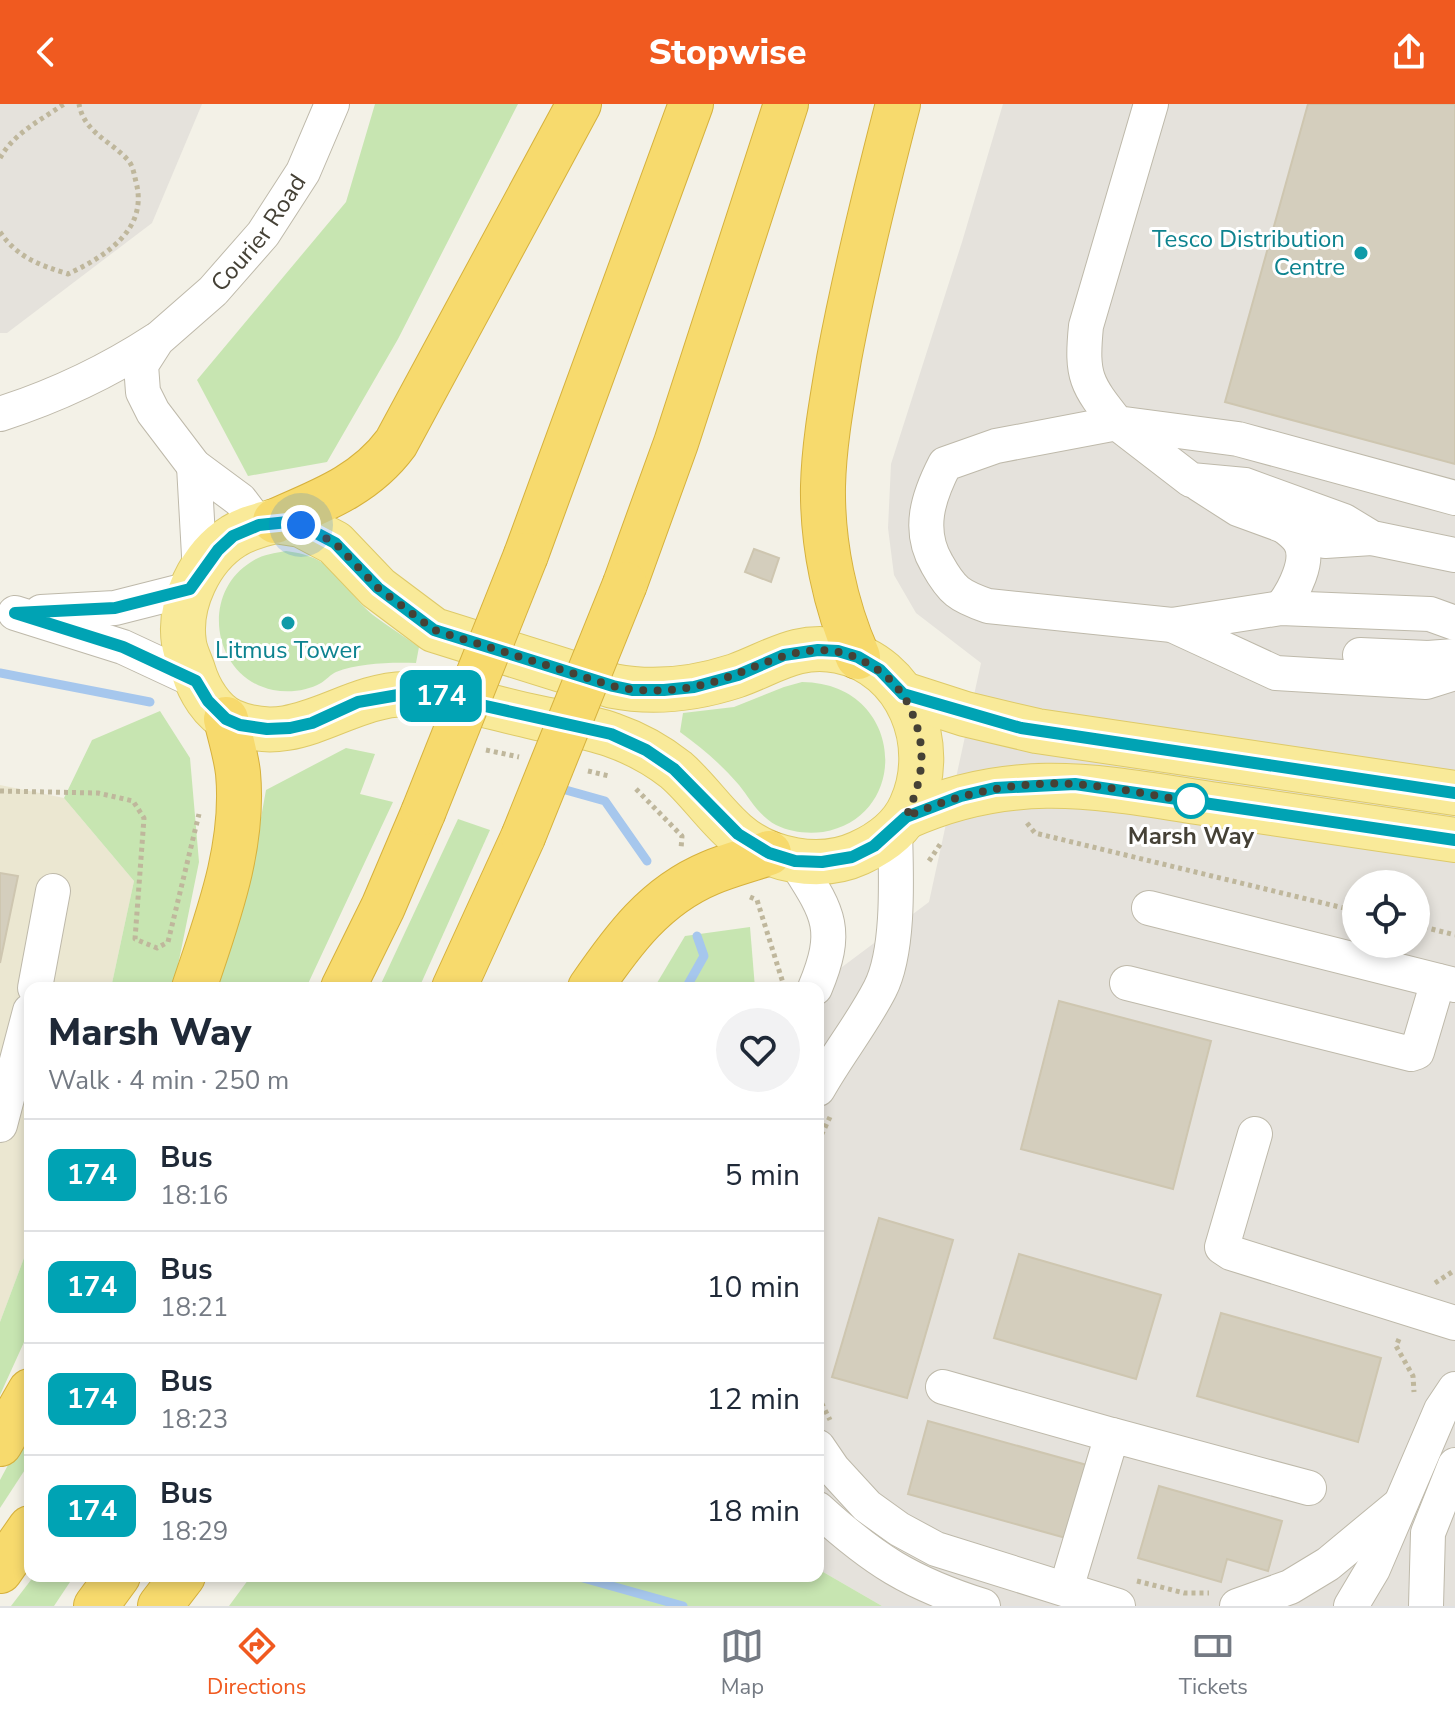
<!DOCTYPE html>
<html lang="en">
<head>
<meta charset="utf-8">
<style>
  :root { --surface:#fff; --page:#f2f2f3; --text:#1f2937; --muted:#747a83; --line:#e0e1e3; --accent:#f05a20 }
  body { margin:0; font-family:"Nunito Sans",sans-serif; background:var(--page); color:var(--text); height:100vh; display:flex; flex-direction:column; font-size:30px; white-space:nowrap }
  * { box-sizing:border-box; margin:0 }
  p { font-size:26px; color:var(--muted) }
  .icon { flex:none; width:44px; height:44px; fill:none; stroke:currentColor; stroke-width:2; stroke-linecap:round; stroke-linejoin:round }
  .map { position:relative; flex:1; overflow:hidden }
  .panel { position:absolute; left:24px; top:878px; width:800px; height:600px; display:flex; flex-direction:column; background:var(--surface); border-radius:16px; box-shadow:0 4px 12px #0003 }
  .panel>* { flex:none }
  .badge { padding:0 16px; border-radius:12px; font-size:28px; line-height:52px }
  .controls { position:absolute; left:1342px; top:766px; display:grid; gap:16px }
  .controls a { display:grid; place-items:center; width:88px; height:88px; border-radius:50%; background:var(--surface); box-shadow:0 4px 12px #0003; font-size:40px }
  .you { position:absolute; width:40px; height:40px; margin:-20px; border:6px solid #fff; border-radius:50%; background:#1a73e8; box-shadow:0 0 0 12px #1a73e833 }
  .map>.badge { position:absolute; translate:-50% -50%; box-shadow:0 0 0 4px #fff }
  .round { display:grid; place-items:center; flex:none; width:84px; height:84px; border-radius:42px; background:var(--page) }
  .headline { display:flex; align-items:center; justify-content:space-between; height:136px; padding:0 24px }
  h1 { font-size:38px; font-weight:800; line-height:60px }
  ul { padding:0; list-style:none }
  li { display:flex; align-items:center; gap:24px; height:112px; padding:0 24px; border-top:2px solid var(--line) }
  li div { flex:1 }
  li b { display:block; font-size:30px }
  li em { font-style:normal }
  li .badge { min-width:88px; font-weight:700; text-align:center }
  header { display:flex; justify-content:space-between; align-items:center; height:104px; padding:0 24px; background:var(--accent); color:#fff; font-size:36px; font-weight:800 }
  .menu { display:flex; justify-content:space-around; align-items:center; height:112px; border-top:2px solid var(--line); background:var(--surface); font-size:22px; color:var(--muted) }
  .menu a { display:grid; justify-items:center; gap:4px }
  .menu .active { color:var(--accent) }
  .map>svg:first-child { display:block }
  .industrial { fill:#e5e2dc; fill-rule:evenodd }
  .education { fill:#ebe7d1 }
  .green { fill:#c7e5b1 }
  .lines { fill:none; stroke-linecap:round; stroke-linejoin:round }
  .stream { stroke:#a6c7ed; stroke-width:9 }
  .building { fill:#d4cebd; stroke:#cec6b0; stroke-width:2 }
  .minor-casing { stroke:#beb9aa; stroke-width:36 }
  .major-casing { stroke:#deca69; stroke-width:46 }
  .highway-casing { stroke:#d6b13d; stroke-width:46 }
  .path { stroke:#bfb79c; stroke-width:5; stroke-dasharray:4 4; stroke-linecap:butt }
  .minor { stroke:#fff; stroke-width:34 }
  .major { stroke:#f9ea99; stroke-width:44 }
  .highway { stroke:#f7da6d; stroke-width:44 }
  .highway-bridge-casing { stroke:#d6b13d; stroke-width:46; stroke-linecap:butt }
  .highway-bridge { stroke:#f7da6d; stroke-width:44 }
  .line-casing { stroke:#fff; stroke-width:18 }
  .line { stroke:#00a3b4; stroke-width:12 }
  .walk { stroke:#454136; stroke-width:8; stroke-dasharray:0 14.4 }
  .culture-dot { fill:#0f9aa8; stroke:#fff; stroke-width:3 }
  .stop-dot { fill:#fff; stroke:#00a3b4; stroke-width:4 }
  .labels { text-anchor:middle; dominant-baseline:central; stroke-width:6; stroke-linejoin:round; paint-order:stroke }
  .street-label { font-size:24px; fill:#454136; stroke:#fff }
  .culture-label { font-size:24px; fill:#0d838f; stroke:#fff; text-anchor:end }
  .stop-label { font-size:24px; font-weight:bold; fill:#454136; stroke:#fff }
</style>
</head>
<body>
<header><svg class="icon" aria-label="back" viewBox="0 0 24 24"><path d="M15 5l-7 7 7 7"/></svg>Stopwise<svg class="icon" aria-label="share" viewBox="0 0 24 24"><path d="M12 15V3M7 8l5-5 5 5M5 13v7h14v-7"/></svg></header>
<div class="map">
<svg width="1455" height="1502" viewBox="0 0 1455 1502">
  <rect width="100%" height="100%" fill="#f3f1e7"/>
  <!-- industrial -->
  <g class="industrial">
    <path d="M 0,0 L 202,0 L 152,119 L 7,229 L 0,229 Z"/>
    <path d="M 1003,0 L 1455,0 L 1455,1502 L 882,1502 L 818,1465 L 818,884 L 814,884 L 929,798 L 981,559 L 916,509 L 894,471 L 888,424 L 891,360 L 962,138 ZM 1356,780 L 1416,780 L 1416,840 L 1356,840 Z"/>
  </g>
  <!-- education -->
  <path class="education" d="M 0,681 L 64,694 L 134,777 L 111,884 L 30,884 L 30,1138 L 0,1218 Z"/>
  <!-- green -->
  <g class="green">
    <path d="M 375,0 L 518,0 L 398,235 L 327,358 L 248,372 L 197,276 L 346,98 Z"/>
    <path d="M 286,447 C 338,453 339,482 373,511 C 387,522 404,532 419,543 L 416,559 C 392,558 358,559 336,568 C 331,570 326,576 321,579 C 307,587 289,589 273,586 C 213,574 199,490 251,458 C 261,451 274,449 286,447 Z"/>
    <path d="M 802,578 C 905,579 913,713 823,728 C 807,730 790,728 776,721 C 758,711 751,696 739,681 C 721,660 702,644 680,628 L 683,609 L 734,603 L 784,583 Z"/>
    <path d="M 160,607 L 190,654 L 199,758 L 177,866 L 170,884 L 111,884 L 134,777 L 64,694 L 92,636 Z"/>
    <path d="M 346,644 L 375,650 L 360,690 L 393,698 L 306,884 L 215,884 L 248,786 L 266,686 Z"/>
    <path d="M 458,715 L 490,726 L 419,884 L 379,884 Z"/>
    <path d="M 750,823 L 755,884 L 654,884 L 685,832 Z"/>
    <path d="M 30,1138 L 30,1225 L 0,1291 L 0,1218 Z"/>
    <path d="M 30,1320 L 30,1358 L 0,1404 L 0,1376 Z"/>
    <path d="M 818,1465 L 882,1502 L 229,1502 L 251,1472 L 818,1472 Z"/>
    <path d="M 34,1472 L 74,1472 L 54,1502 L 11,1502 Z"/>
  </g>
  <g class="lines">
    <!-- stream -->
    <g class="stream">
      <path d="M 0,569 L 150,598"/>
      <path d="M 555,683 L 605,697 L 647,757"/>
      <path d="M 686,884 L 704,852 L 697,832"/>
      <path d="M 576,1472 L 683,1502"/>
    </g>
  </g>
  <!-- building -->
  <g class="building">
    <path d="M 1308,0 L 1455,0 L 1455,360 L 1225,298 Z"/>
    <path d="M 754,445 L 779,454 L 771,478 L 745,468 Z"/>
    <path d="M 0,769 L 18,772 L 0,859 Z"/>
    <path d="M 1059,897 L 1211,937 L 1173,1085 L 1021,1045 Z"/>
    <path d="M 879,1114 L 953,1136 L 907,1294 L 832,1273 Z"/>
    <path d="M 1019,1150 L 1161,1191 L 1136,1275 L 994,1234 Z"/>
    <path d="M 1221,1209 L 1381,1254 L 1358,1338 L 1197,1292 Z"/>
    <path d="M 928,1317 L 1094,1363 L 1073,1436 L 908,1390 Z"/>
    <path d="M 1159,1382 L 1282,1417 L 1268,1467 L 1227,1455 L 1221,1478 L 1138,1454 Z"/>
  </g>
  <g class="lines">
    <defs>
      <g id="minor">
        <path d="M 1151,0 L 1086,222 C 1081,273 1086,280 1117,319 L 1238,335 L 1455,394"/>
        <path d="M 0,310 C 56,292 107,268 156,236"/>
        <path d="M 194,362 L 200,469"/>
        <path d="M 1199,380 L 1238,405 L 1325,437 L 1372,434"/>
        <path id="s1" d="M 259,421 L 240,396 L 194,362 L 153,308 L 143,288 L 141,261 L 157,236 L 213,187 L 263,130 L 303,68 L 332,0"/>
        <path d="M 1455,451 L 1372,434 L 1344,417 L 1245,381 L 1191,376 L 1117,319 L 996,342 L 945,360 C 928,393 917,426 937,460 C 952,487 959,492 988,502 L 1172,521 L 1276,569 L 1426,578 L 1455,569"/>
        <path d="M 1281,504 C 1293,489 1312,455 1299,436 C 1295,430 1289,426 1284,422"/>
        <path d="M 41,508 L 115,504 L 190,485"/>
        <path d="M 15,509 L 123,543 L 196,577"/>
        <path d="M 1172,521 L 1281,504 L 1430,510 L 1455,519"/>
        <path d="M 1360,551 L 1428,554 L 1455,552"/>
        <path d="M 795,757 C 828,809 840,824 815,884"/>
        <path d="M 1149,804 L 1455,881"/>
        <path d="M 1127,879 L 1411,950 L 1417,948 L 1438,877"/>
        <path d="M 35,884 L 53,787"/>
        <path d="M 818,985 C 837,951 862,920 880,885 C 900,846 896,770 895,726"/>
        <path d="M 0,1021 L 30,907"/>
        <path d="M 1255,1030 L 1222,1143 L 1231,1149 L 1455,1219"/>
        <path d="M 943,1283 L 1112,1331"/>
        <path d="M 818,1343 L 833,1365 L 867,1402 L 899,1425 L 936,1445 L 1118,1502"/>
        <path d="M 818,1405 C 874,1456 910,1479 983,1502"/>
        <path d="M 1066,1485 L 1112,1331 L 1309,1384"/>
        <path d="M 1237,1502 L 1290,1483 L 1328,1460 L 1398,1402"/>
        <path d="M 1351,1502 L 1373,1465 L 1441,1306 L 1455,1285"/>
        <path d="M 1426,1502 L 1428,1429 L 1455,1361"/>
      </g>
      <g id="major">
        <path d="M 275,417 L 301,421 L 335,439 L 378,484 L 434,526 L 613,582 C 654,590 695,585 735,572 C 770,560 797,538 839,547 C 908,561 939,641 911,702 C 901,725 881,739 859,749 C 820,767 768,757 736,729 C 714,710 698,685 676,666 C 657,651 635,639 612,631 C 588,622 560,619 534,613 C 492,604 449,589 406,590 C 343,591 296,646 231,617 C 212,608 199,586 193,566 C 190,557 185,548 184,539 C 178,500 200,453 234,432 C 246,424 261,421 275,417 Z"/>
        <path d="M 903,590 L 965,610 L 1037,627 L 1455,689"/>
        <path d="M 906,713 C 1022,661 1112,686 1231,703 C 1305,714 1380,725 1455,736"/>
      </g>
      <g id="highway">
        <path d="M 275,417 C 321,397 365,381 396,339 L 579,0"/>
        <path d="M 526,451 L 691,0"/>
        <path d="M 625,480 L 676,339 L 786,0"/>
        <path d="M 858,553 C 835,502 822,439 823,382 C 824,340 832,297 839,255 C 855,169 876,85 898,0"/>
        <path d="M 194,884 C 217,815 245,743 238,669 C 236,651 230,632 226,615"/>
        <path d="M 343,884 L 383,803 L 423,709"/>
        <path d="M 454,884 L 523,733"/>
        <path d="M 590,884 C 623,836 655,792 710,769 C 729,761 749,756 769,749"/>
        <path d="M 0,1340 L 30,1287"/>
        <path d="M 0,1467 L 30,1424"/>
        <path d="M 96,1502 L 118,1472"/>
        <path d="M 160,1502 L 183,1472"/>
      </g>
    </defs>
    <!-- minor casing -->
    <use href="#minor" class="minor-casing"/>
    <!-- major casing -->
    <use href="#major" class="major-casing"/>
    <!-- highway casing -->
    <use href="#highway" class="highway-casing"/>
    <!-- path -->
    <g class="path">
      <path d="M 0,54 C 14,29 41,16 64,0"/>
      <path d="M 0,128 C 17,153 39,161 68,170 C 104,153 149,126 136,78 C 134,70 133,61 127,55 C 109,36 84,28 79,0"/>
      <path d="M 486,646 L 519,653"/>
      <path d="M 588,667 L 609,672"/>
      <path d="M 636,685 L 682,732 L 681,745"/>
      <path d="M 0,687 L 98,689 L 133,697 L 144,714 L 135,835 L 157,844 L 168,838 L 199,710"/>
      <path d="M 1027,719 L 1035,729 L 1356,807"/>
      <path d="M 929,757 L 941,739"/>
      <path d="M 750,793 L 757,796 L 783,879"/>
      <path d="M 1416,821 L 1455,831"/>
      <path d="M 818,1038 L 830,1013"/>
      <path d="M 1435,1179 L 1455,1166"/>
      <path d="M 1399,1235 L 1396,1242 L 1413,1272 L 1414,1288"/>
      <path d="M 818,1292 L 830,1316"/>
      <path d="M 1137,1477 L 1184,1489 L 1209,1489"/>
    </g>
    <!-- minor -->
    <use href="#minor" class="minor"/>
    <!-- major -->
    <use href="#major" class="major"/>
    <!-- highway -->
    <use href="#highway" class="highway"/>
    <defs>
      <g id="highway-bridge">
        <path d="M 423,709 L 526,451"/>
        <path d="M 523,733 L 625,480"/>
      </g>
    </defs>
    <!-- highway-bridge casing -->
    <use href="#highway-bridge" class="highway-bridge-casing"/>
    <!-- highway-bridge -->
    <use href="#highway-bridge" class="highway-bridge"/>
  </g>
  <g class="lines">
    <defs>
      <path id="line" d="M 1455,689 L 1021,624 L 903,590 L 880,566 L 858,553 L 838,547 L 818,546 L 784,551 L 738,571 L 694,583 L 664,586 L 632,586 L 613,582 L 434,526 L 378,484 L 335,439 L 301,421 L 288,418 L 259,421 L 233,432 L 218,446 L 190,485 L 115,504 L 15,509 L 123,543 L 196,577 L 208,597 L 226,615 L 240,621 L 267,625 L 290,624 L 312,619 L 358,598 L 404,590 L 436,591 L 611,630 L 646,646 L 674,665 L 738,730 L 769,749 L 795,757 L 822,758 L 852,753 L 874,742 L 906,713 L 961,692 L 995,684 L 1075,680 L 1455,736"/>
    </defs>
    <!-- line casing -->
    <use href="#line" class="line-casing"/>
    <!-- line -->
    <use href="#line" class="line"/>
    <!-- walk -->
    <path class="walk" d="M 301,421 L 335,439 L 378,484 L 434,526 L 613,582 C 639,588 666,588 692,583 C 753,573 804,523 867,559 C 885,569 900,583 909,602 C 928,642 924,673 906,713 C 959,689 1015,677 1074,680 C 1116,683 1160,693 1202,699 L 1191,697"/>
  </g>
  <!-- markers -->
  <g class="culture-dot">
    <circle cx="1361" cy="149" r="8"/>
    <circle cx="288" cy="519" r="8"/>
  </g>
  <circle class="stop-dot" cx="1191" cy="697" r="16"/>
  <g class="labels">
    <!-- street labels -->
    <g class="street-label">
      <text stroke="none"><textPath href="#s1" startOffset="384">Courier Road</textPath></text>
    </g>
    <!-- culture labels -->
    <g class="culture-label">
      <text x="1345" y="135">Tesco Distribution<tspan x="1345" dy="28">Centre</tspan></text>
      <text x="288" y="546" text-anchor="middle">Litmus Tower</text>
    </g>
    <!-- stop labels -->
    <g class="stop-label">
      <text x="1191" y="732">Marsh Way</text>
    </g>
  </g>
</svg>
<div class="controls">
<a><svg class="icon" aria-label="locate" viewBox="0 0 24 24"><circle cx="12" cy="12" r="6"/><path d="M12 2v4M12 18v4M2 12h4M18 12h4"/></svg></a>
</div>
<div class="you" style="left:301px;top:421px"></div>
<b class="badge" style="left:441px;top:592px;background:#00a3b4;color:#fff">174</b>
<section class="panel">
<div class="headline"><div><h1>Marsh Way</h1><p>Walk · 4 min · 250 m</p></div><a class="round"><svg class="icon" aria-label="heart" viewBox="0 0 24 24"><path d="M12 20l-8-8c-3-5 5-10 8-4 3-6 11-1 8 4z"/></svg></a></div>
<ul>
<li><span class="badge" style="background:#00a3b4;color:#fff">174</span><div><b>Bus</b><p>18:16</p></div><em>5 min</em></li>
<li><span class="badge" style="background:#00a3b4;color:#fff">174</span><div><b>Bus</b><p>18:21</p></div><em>10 min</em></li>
<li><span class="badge" style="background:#00a3b4;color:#fff">174</span><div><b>Bus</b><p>18:23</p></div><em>12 min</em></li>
<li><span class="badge" style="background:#00a3b4;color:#fff">174</span><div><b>Bus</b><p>18:29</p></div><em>18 min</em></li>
</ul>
</section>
</div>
<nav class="menu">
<a class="active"><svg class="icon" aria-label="directions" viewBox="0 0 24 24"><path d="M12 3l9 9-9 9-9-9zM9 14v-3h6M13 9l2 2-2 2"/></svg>Directions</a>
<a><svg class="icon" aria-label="map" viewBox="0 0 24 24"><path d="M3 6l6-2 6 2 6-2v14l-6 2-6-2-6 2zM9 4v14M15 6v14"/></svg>Map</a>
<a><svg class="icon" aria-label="tickets" viewBox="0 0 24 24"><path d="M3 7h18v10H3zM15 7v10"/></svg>Tickets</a>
</nav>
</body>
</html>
